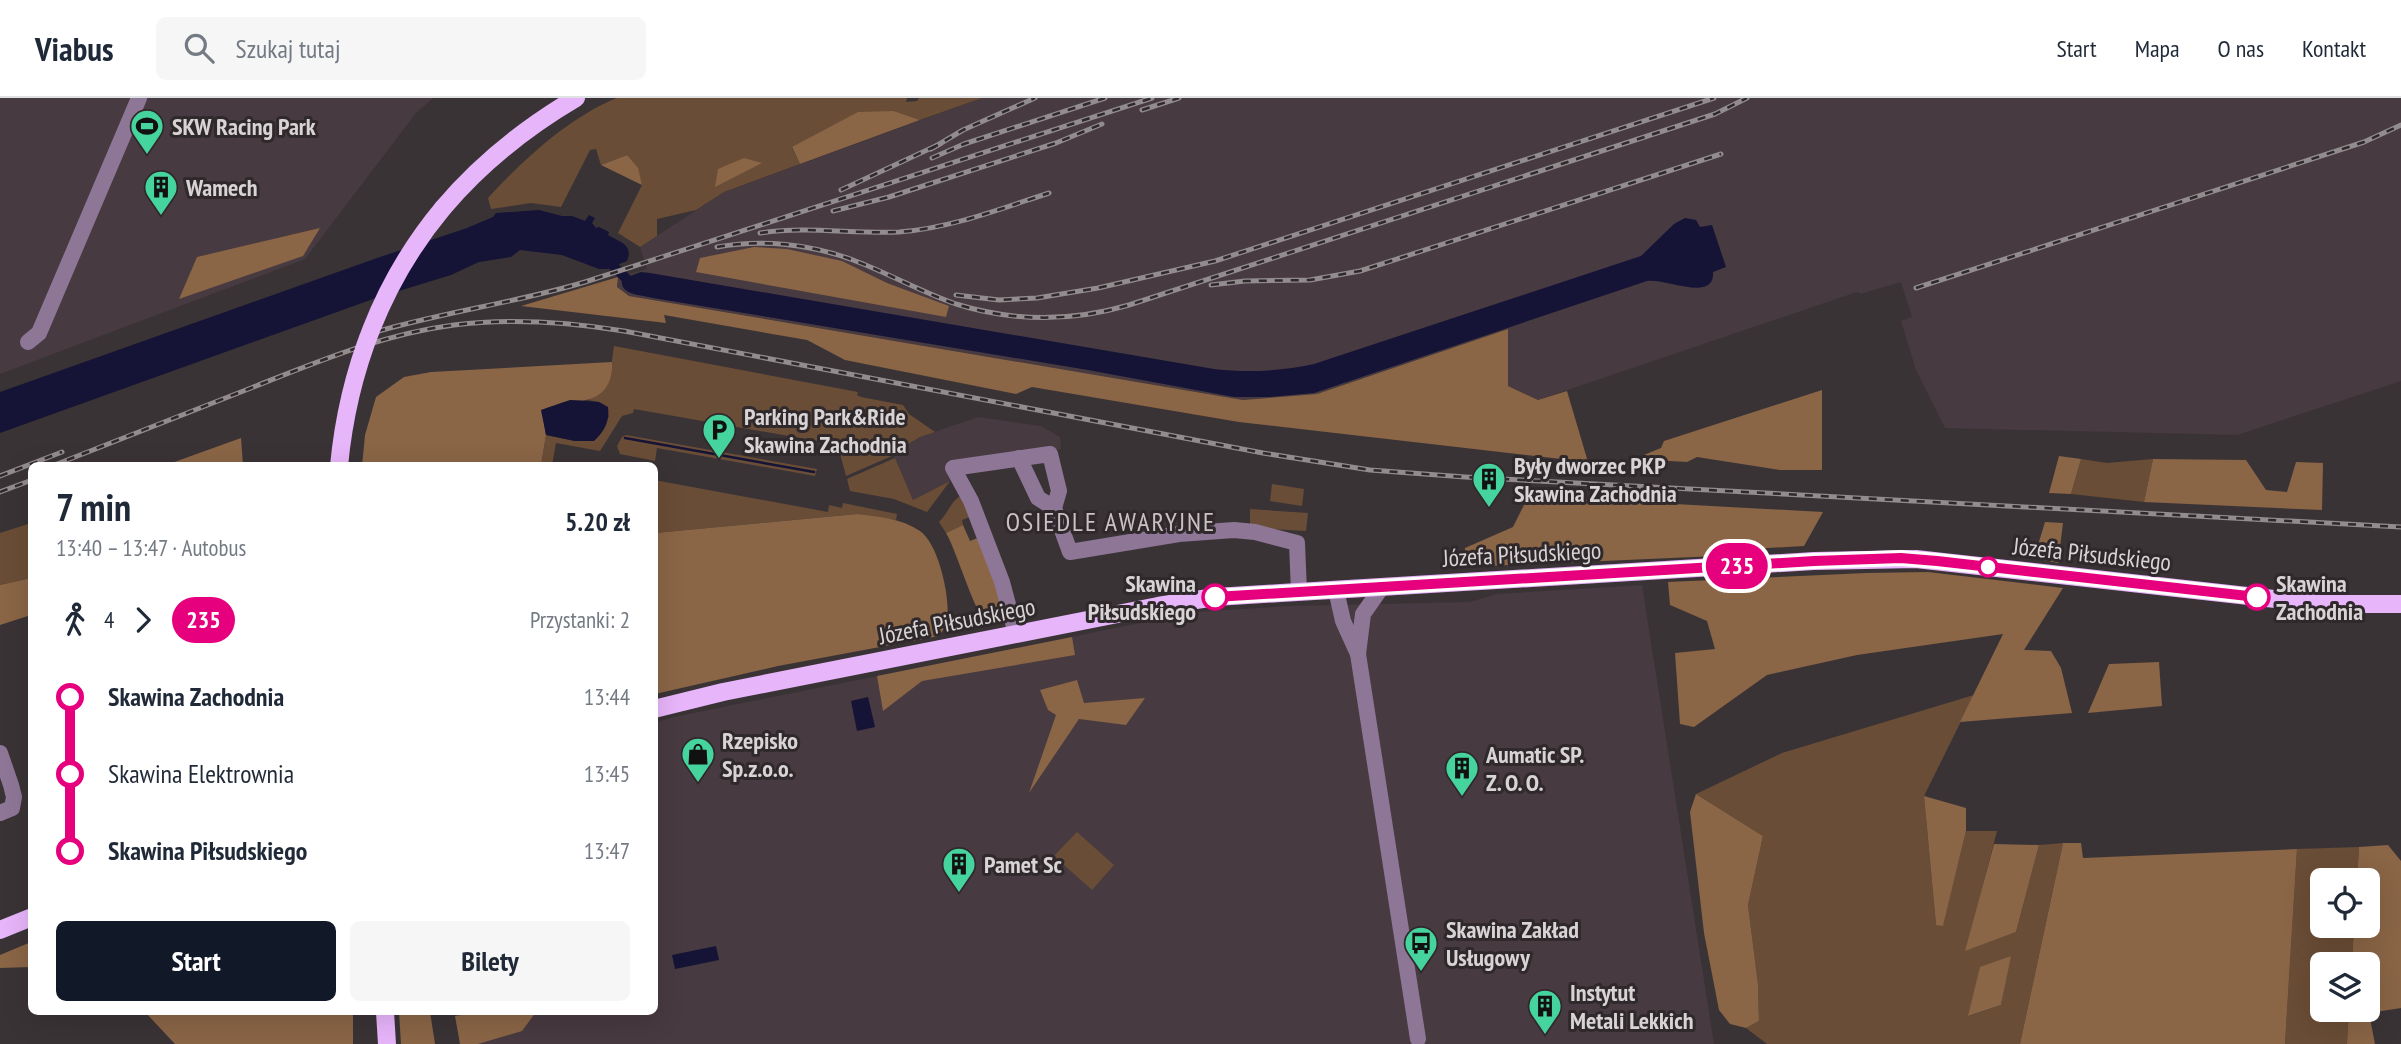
<!DOCTYPE html>
<html lang="pl">
<head>
<meta charset="utf-8">
<style>
  :root { --surface:#fff; --page:#f6f6f7; --text:#1f2937; --muted:#747a83; --line:#e0e1e3; --accent:#111827 }
  body { margin:0; font-family:"PT Sans Narrow",sans-serif; background:var(--page); color:var(--text); height:100vh; display:flex; flex-direction:column; font-size:26px; white-space:nowrap }
  * { box-sizing:border-box; margin:0 }
  p { font-size:23px; color:var(--muted) }
  .icon { flex:none; width:38px; height:38px; fill:none; stroke:currentColor; stroke-width:2; stroke-linecap:round; stroke-linejoin:round }
  .map { position:relative; flex:1; overflow:hidden }
  .details { position:absolute; left:28px; top:364px; width:630px; height:553px; display:flex; flex-direction:column; background:var(--surface); border-radius:10px; box-shadow:0 7px 28px #0002 }
  .details>* { flex:none }
  .badge { padding:0 14px; border-radius:23px; font-size:24px; line-height:46px }
  .tools { position:absolute; left:2310px; top:770px; display:grid; gap:14px }
  .tools a { display:grid; place-items:center; width:70px; height:70px; border-radius:10px; background:var(--surface); box-shadow:0 7px 28px #0002; font-size:35px }
  .map>.badge { position:absolute; translate:-50% -50%; box-shadow:0 0 0 4px #fff }
  .legs { display:flex; align-items:center; gap:10px; height:77px; padding:0 28px; font-size:23px }
  .legs p { margin-inline-start:auto }
  .overview { display:flex; align-items:center; justify-content:space-between; height:119px; padding:0 28px }
  h1 { font-size:38px; font-weight:700; line-height:52px }
  .primary-button { display:flex; gap:14px; margin-top:auto; padding:14px 28px }
  .primary-button a { flex:1; height:80px; border-radius:10px; background:var(--accent); color:#fff; font-size:28px; font-weight:700; line-height:80px; text-align:center }
  .primary-button a+a { background:var(--page); color:var(--text) }
  ul { padding:0 28px; list-style:none }
  li { display:flex; align-items:center; gap:24px; height:77px; font-size:26px }
  li i { display:grid; place-items:center; width:10px; height:100%; margin:0 9px; background:currentColor }
  li i::after { content:''; width:18px; height:18px; margin:-9px; border:5px solid; border-radius:50%; background:var(--surface) }
  li p { margin-inline-start:auto }
  li:first-child i { background:linear-gradient(#0000 50%,currentColor 0) }
  li:last-child i { background:linear-gradient(currentColor 50%,#0000 0) }
  header { display:flex; align-items:center; gap:42px; box-sizing:border-box; height:98px; padding:0 35px; background:var(--surface); border-bottom:2px solid var(--line) }
  header strong { font-size:33px }
  nav { display:flex; gap:38px; margin-inline-start:auto; font-size:24px }
  .search { width:490px; height:63px; background:var(--page); display:flex; align-items:center; gap:18px; box-sizing:border-box; padding:0 24px; border-radius:10px; color:var(--muted); font-size:26px }
  .map>svg:first-child { display:block }
  .built { fill:#473a40 }
  .green { fill:#6a4d36; fill-rule:evenodd }
  .forest { fill:#8a6546 }
  .water { fill:#151336 }
  .lines { fill:none; stroke-linecap:round; stroke-linejoin:round }
  .stream { stroke:#151336; stroke-width:2.5 }
  .canal { stroke:#151336; stroke-width:10 }
  .minor { stroke:#8e7697; stroke-width:16 }
  .major { stroke:#e7b5fa; stroke-width:18 }
  .rail-casing { stroke:#928c8f; stroke-width:5 }
  .rail { stroke:#30292c; stroke-width:2.5; stroke-dasharray:8; stroke-linecap:butt }
  .major-bridge { stroke:#e7b5fa; stroke-width:18 }
  .line-1-casing { stroke:#fff; stroke-width:16 }
  .line-1 { stroke:#e6007e; stroke-width:10 }
  .stop-1-dot { fill:#fff; stroke:#e6007e; stroke-width:3.5 }
  .labels { text-anchor:middle; dominant-baseline:central; stroke-width:6; stroke-linejoin:round; paint-order:stroke }
  .poi-label { font-size:24px; font-weight:bold; fill:#d8d3d5; stroke:#30292c; text-anchor:start }
  .street-label { font-size:24px; fill:#d8d3d5; stroke:#30292c }
  .stop-label { font-size:24px; font-weight:bold; fill:#d8d3d5; stroke:#30292c; text-anchor:end }
  .neighbourhood-label { font-size:26px; letter-spacing:2px; fill:#cac1c4; stroke:#30292c }
</style>
</head>
<body>
<header>
<strong>Viabus</strong>
<div class="search"><svg class="icon" aria-label="search" viewBox="0 0 24 24"><circle cx="10" cy="10" r="6"/><path d="M15 15l6 6"/></svg>Szukaj tutaj</div>
<nav><a>Start</a><a>Mapa</a><a>O nas</a><a>Kontakt</a></nav>
</header>
<div class="map">
<svg width="2401" height="946" viewBox="0 0 2401 946">
  <rect width="100%" height="100%" fill="#3a3336"/>
  <!-- built -->
  <g class="built">
    <path d="M 0,0 L 433,0 L 416,15 L 305,161 L 0,276 Z"/>
    <path d="M 982,0 L 2401,0 L 2401,283 L 2237,337 L 1945,330 L 1916,272 L 1901,223 L 1912,219 L 1901,184 L 1860,196 L 1859,194 L 1854,195 L 1538,302 L 1508,288 L 1507,231 L 1317,296 L 1243,302 L 629,198 L 617,189 L 618,179 L 647,171 L 640,149 L 724,94 Z"/>
    <path d="M 978,319 L 1041,328 L 1060,339 L 1061,351 L 946,370 L 950,383 L 913,402 L 893,355 L 920,339 Z"/>
    <path d="M 1642,487 L 1714,946 L 460,946 L 455,918 L 458,917 L 457,914 L 654,914 L 655,625 L 674,619 L 1195,514 L 1290,508 L 1470,504 L 1497,496 Z"/>
  </g>
  <!-- green -->
  <g class="green">
    <path d="M 617,0 L 907,0 L 906,4 L 917,3 L 919,0 L 982,0 L 920,22 L 894,13 L 792,50 L 800,66 L 724,94 L 696,112 L 657,121 L 657,138 L 640,149 L 618,135 L 642,87 L 627,57 L 601,67 L 596,51 L 590,52 L 561,109 L 531,105 L 491,111 L 488,100 C 522,63 569,19 617,0 Z"/>
    <path d="M 614,248 L 858,294 L 857,297 L 861,299 L 903,307 L 909,316 L 935,334 L 920,339 L 893,355 L 894,357 L 846,378 L 838,348 L 835,346 L 634,311 L 633,315 L 622,318 L 600,353 L 556,345 L 552,367 L 541,368 L 546,337 L 575,343 L 599,338 L 609,318 L 599,304 L 588,302 C 613,289 610,273 614,248 Z"/>
    <path d="M 626,337 L 817,371 L 815,378 L 657,350 L 655,363 L 620,356 L 617,348 L 622,339 Z"/>
    <path d="M 895,360 L 913,402 L 950,383 L 927,414 L 894,401 L 850,393 L 847,381 Z"/>
    <path d="M 2081,361 L 2107,365 L 2153,361 L 2144,404 L 2071,396 Z"/>
    <path d="M 654,382 L 828,414 L 829,407 L 842,410 L 843,405 L 897,416 L 896,422 L 857,416 L 655,435 Z"/>
    <path d="M 1272,386 L 1304,391 L 1302,408 L 1270,403 Z"/>
    <path d="M 960,398 L 972,418 L 962,422 L 963,427 L 946,435 L 939,424 C 948,415 950,405 960,398 Z"/>
    <path d="M 1250,411 L 1308,415 L 1306,433 L 1250,430 Z"/>
    <path d="M 31,425 L 31,480 L 0,487 L 0,435 Z"/>
    <path d="M 1974,597 L 1924,698 L 1936,827 L 1943,827 L 1966,733 L 1997,733 L 1966,852 L 2016,834 L 2039,747 L 2063,745 L 2020,946 L 1767,946 L 1746,930 L 1759,923 L 1758,886 L 1748,807 L 1763,738 L 1696,696 L 1782,655 ZM 2010,858 L 2001,907 L 1969,918 Z"/>
    <path d="M 1077,734 L 1114,767 L 1092,792 L 1054,758 Z"/>
    <path d="M 2359,749 L 2357,782 L 2322,782 L 2322,828 L 2354,828 L 2352,866 L 2322,866 L 2322,912 L 2349,912 L 2347,946 L 2285,946 L 2297,751 Z"/>
  </g>
  <!-- forest -->
  <g class="forest">
    <path d="M 894,13 L 920,22 L 800,66 L 792,49 L 858,14 Z"/>
    <path d="M 627,57 L 638,70 L 642,87 L 601,67 Z"/>
    <path d="M 744,60 L 762,65 L 715,89 L 718,71 Z"/>
    <path d="M 320,130 L 303,158 L 179,201 L 197,159 Z"/>
    <path d="M 754,149 L 787,151 L 842,163 L 887,185 L 949,208 L 946,219 L 696,174 L 700,160 Z"/>
    <path d="M 618,179 L 617,189 L 629,198 L 1243,302 L 1317,296 L 1508,231 L 1508,288 L 1538,302 L 1567,293 L 1588,364 L 1239,324 L 1032,289 L 1016,296 L 845,262 L 807,242 L 664,217 L 666,225 L 521,208 Z"/>
    <path d="M 612,264 C 613,282 606,298 586,302 C 581,303 575,302 569,303 C 560,305 550,309 542,312 L 546,337 L 541,367 L 362,368 L 365,337 L 376,299 L 404,279 L 431,274 Z"/>
    <path d="M 1822,292 L 1822,372 L 1780,372 L 1697,359 L 1687,364 L 1634,361 L 1661,350 L 1664,343 Z"/>
    <path d="M 241,340 L 243,367 L 166,367 Z"/>
    <path d="M 2059,358 L 2081,361 L 2071,396 L 2049,395 Z"/>
    <path d="M 2153,361 L 2246,362 L 2266,392 L 2287,394 L 2296,364 L 2323,365 L 2322,412 L 2144,404 Z"/>
    <path d="M 1527,401 L 1583,401 L 1823,414 L 1804,448 L 1767,450 L 1739,457 L 1465,469 L 1465,450 L 1513,429 Z"/>
    <path d="M 857,416 C 879,419 901,420 920,433 C 939,446 951,502 947,524 C 946,530 942,533 939,538 L 778,568 L 655,596 L 655,435 Z"/>
    <path d="M 2045,424 L 2063,425 L 2058,465 L 2034,460 Z"/>
    <path d="M 963,427 L 970,443 L 980,439 L 1009,524 C 1002,525 994,528 987,525 C 976,519 956,451 946,435 Z"/>
    <path d="M 1928,474 L 2063,490 L 2024,552 L 2051,553 L 2061,570 L 2072,615 L 1960,624 L 2003,536 L 1857,557 L 1767,577 L 1694,629 L 1680,626 L 1675,555 L 1715,551 L 1707,523 L 1670,507 L 1668,484 L 1866,475 Z"/>
    <path d="M 31,480 L 31,517 L 0,527 L 0,487 Z"/>
    <path d="M 1072,539 L 1075,557 L 922,583 L 883,613 L 877,578 Z"/>
    <path d="M 2159,564 L 2162,608 L 2088,615 L 2109,566 Z"/>
    <path d="M 1077,582 L 1084,605 L 1145,600 L 1126,627 L 1079,621 L 1029,695 L 1056,617 L 1048,612 L 1040,592 Z"/>
    <path d="M 1696,696 L 1763,738 L 1748,807 L 1758,886 L 1759,923 L 1746,930 L 1730,926 L 1719,912 L 1704,835 L 1690,714 Z"/>
    <path d="M 1924,698 L 1966,710 L 1966,733 L 1943,828 L 1936,827 Z"/>
    <path d="M 2063,745 L 2081,745 L 2083,760 L 2297,751 L 2285,946 L 2020,946 Z"/>
    <path d="M 1994,746 L 2039,747 L 2016,834 L 1965,853 Z"/>
    <path d="M 2388,747 L 2401,763 L 2401,910 L 2369,915 L 2375,946 L 2347,946 L 2349,912 L 2368,912 L 2368,866 L 2352,866 L 2354,828 L 2368,828 L 2368,782 L 2357,782 L 2359,749 Z"/>
    <path d="M 31,844 L 31,869 L 0,870 L 0,857 Z"/>
    <path d="M 2011,858 L 2001,907 L 1968,918 L 1980,869 Z"/>
    <path d="M 145,914 L 353,914 L 353,946 L 175,946 Z"/>
    <path d="M 399,914 L 430,914 L 435,946 L 401,946 Z"/>
    <path d="M 483,914 L 536,914 L 522,933 L 478,946 L 460,946 L 455,918 Z"/>
  </g>
  <!-- water -->
  <g class="water">
    <path d="M 539,112 L 562,118 L 572,118 L 585,123 L 589,117 L 595,120 L 592,125 L 596,130 L 599,129 L 609,134 L 608,137 C 619,144 634,146 627,163 L 607,171 L 599,171 L 562,157 L 520,152 L 511,159 L 479,164 L 451,177 L 376,200 L 0,335 L 0,294 L 380,159 L 467,130 L 493,119 L 496,115 Z"/>
    <path d="M 1685,120 L 1696,122 L 1700,129 L 1712,127 L 1726,169 L 1713,174 C 1715,205 1666,180 1647,183 L 1314,295 L 1269,299 L 1234,299 L 1088,272 L 653,200 C 641,197 619,197 622,181 L 641,174 L 650,175 L 1214,271 C 1249,275 1281,273 1314,266 L 1641,158 L 1674,126 Z"/>
    <path d="M 570,302 L 599,304 L 608,309 C 610,323 604,334 594,343 L 575,343 L 546,337 L 541,312 Z"/>
    <path d="M 868,599 L 875,629 L 857,633 L 851,603 Z"/>
    <path d="M 716,848 L 719,862 L 675,871 L 672,857 Z"/>
  </g>
  <g class="lines">
    <!-- stream -->
    <path class="stream" d="M 625,340 L 814,374"/>
    <!-- canal -->
    <path class="canal" d="M 605,160 L 634,188"/>
    <!-- minor -->
    <g class="minor">
      <path d="M 28,244 L 39,235 L 139,0"/>
      <path d="M 1019,360 L 1038,400 L 1054,410"/>
      <path d="M 1336,492 L 1343,523 L 1358,556 L 1418,941"/>
      <path d="M 1016,536 L 1002,484 L 971,403 L 953,370 L 1050,356 L 1059,393 L 1054,410 L 1070,454 L 1179,436 L 1234,432 L 1255,434 L 1297,445 L 1299,494"/>
      <path d="M 1358,556 L 1363,516 L 1382,489"/>
      <path d="M 0,655 L 11,687 L 14,699 L 12,710 L 0,715"/>
    </g>
    <!-- major -->
    <g class="major">
      <path d="M 443,110 C 481,65 525,30 576,0"/>
      <path d="M 654,611 L 723,594 L 1158,508 L 1215,499 L 1281,495 L 1814,463 L 1916,461 L 2320,506 L 2401,506"/>
      <path d="M 0,832 L 32,819"/>
      <path d="M 385,914 L 387,946"/>
    </g>
    <defs>
      <g id="rail">
        <path d="M 1142,12 L 1179,0"/>
        <path d="M 931,51 L 963,32 L 1035,0"/>
        <path d="M 932,60 L 964,46 L 1105,0"/>
        <path d="M 841,92 L 940,46"/>
        <path d="M 833,113 L 889,99 L 1056,45 L 1102,26"/>
        <path d="M 760,135 C 806,128 853,136 899,134 C 951,130 1000,111 1049,95"/>
        <path d="M 717,149 C 762,141 810,146 853,162 C 888,175 921,194 956,206 C 1014,224 1071,224 1129,207 L 1715,16 L 1747,0"/>
        <path d="M 1211,187 L 1245,183 L 1310,182 L 1360,173 L 1721,56"/>
        <path d="M 1916,190 L 2364,44 L 2401,27"/>
        <path d="M 956,197 L 999,202 L 1037,200 L 1098,190 L 1215,163 L 1714,0"/>
        <path d="M 362,238 C 435,215 512,206 585,184 L 1152,0"/>
        <path d="M 52,368 C 118,342 184,316 251,290 C 317,264 383,236 454,227 C 511,220 567,224 624,233 L 1263,355 L 1370,372 L 1465,379 L 2401,429"/>
        <path d="M 0,378 L 62,354"/>
        <path d="M 0,394 L 32,382"/>
      </g>
    </defs>
    <!-- rail casing -->
    <use href="#rail" class="rail-casing"/>
    <!-- rail -->
    <use href="#rail" class="rail"/>
    <!-- major-bridge -->
    <path class="major-bridge" d="M 339,368 C 348,273 382,183 443,110"/>
  </g>
  <g class="lines">
    <defs>
      <path id="line-1" d="M 1215,499 L 1814,463 L 1901,460 L 1937,463 L 2257,499"/>
    </defs>
    <!-- line-1 casing -->
    <use href="#line-1" class="line-1-casing"/>
    <!-- line-1 -->
    <use href="#line-1" class="line-1"/>
  </g>
  <!-- icons -->
  <defs>
    <symbol id="stadium-pin" viewBox="-11 -11 22 30"><path d="M0 17L-7.5 6A9.5 9.5 0 1 1 7.5 6Z" fill="#46d49e" stroke="#30292c"/><path d="M0-5a6.5 5 0 1 0 0 10a6.5 5 0 1 0 0-10ZM-3.5-1.8h7v3.6h-7Z" fill="#111"/></symbol>
    <symbol id="building-pin" viewBox="-11 -11 22 30"><path d="M0 17L-7.5 6A9.5 9.5 0 1 1 7.5 6Z" fill="#46d49e" stroke="#30292c"/><path d="M-4-6H4V6H1V3H-1V6H-4ZM-2.5-4.3h1.7v1.8h-1.7ZM.8-4.3h1.7v1.8H.8ZM-2.5-1h1.7V.8h-1.7ZM.8-1h1.7V.8H.8Z" fill="#111"/></symbol>
    <symbol id="parking-pin" viewBox="-11 -11 22 30"><path d="M0 17L-7.5 6A9.5 9.5 0 1 1 7.5 6Z" fill="#46d49e" stroke="#30292c"/><path d="M-3.5-5.5H1a3.5 3.5 0 0 1 0 7H-1V5.5H-3.5ZM-1-3.4V-.6H.8a1.4 1.4 0 0 0 0-2.8Z" fill="#111"/></symbol>
    <symbol id="shop-pin" viewBox="-11 -11 22 30"><path d="M0 17L-7.5 6A9.5 9.5 0 1 1 7.5 6Z" fill="#46d49e" stroke="#30292c"/><path d="M-5-2.5h2.3a2.7 3.5 0 0 1 5.4 0H5L5.5 6h-11ZM-1.5-2.5h3a1.5 2.3 0 0 0-3 0Z" fill="#111"/></symbol>
    <symbol id="bus-pin" viewBox="-11 -11 22 30"><path d="M0 17L-7.5 6A9.5 9.5 0 1 1 7.5 6Z" fill="#46d49e" stroke="#30292c"/><path d="M-5-6H5V4H4V6H2V4H-2V6H-4V4H-5ZM-3.5-4V0h7V-4ZM-3.5 1.2v1.5H-2V1.2ZM2 1.2v1.5H3.5V1.2Z" fill="#111"/></symbol>
  </defs>
  <g fill-rule="evenodd">
    <use href="#stadium-pin" x="128" y="9" width="38" height="52"/>
    <use href="#building-pin" x="142" y="70" width="38" height="52"/>
    <use href="#parking-pin" x="700" y="313" width="38" height="52"/>
    <use href="#building-pin" x="1470" y="362" width="38" height="52"/>
    <use href="#shop-pin" x="679" y="637" width="38" height="52"/>
    <use href="#building-pin" x="1443" y="651" width="38" height="52"/>
    <use href="#building-pin" x="940" y="747" width="38" height="52"/>
    <use href="#bus-pin" x="1402" y="826" width="38" height="52"/>
    <use href="#building-pin" x="1526" y="889" width="38" height="52"/>
  </g>
  <!-- markers -->
  <g class="stop-1-dot">
    <circle cx="1988" cy="469" r="9"/>
    <circle cx="1215" cy="499" r="12"/>
    <circle cx="2257" cy="499" r="12"/>
  </g>
  <g class="labels">
    <!-- poi labels -->
    <g class="poi-label">
      <text x="172" y="28">SKW Racing Park</text>
      <text x="186" y="89">Wamech</text>
      <text x="744" y="318">Parking Park&amp;Ride<tspan x="744" dy="28">Skawina Zachodnia</tspan></text>
      <text x="1514" y="367">Były dworzec PKP<tspan x="1514" dy="28">Skawina Zachodnia</tspan></text>
      <text x="722" y="642">Rzepisko<tspan x="722" dy="28">Sp.z.o.o.</tspan></text>
      <text x="1486" y="656">Aumatic SP.<tspan x="1486" dy="28">Z. O. O.</tspan></text>
      <text x="984" y="766">Pamet Sc</text>
      <text x="1446" y="831">Skawina Zakład<tspan x="1446" dy="28">Usługowy</tspan></text>
      <text x="1570" y="894">Instytut<tspan x="1570" dy="28">Metali Lekkich</tspan></text>
    </g>
    <!-- street labels -->
    <g class="street-label">
      <text transform="translate(1522 456) rotate(-3)">Józefa Piłsudskiego</text>
      <text transform="translate(2092 456) rotate(6)">Józefa Piłsudskiego</text>
      <text transform="translate(957 523) rotate(-11)">Józefa Piłsudskiego</text>
    </g>
    <!-- stop labels -->
    <g class="stop-label">
      <text x="1196" y="485">Skawina<tspan x="1196" dy="28">Piłsudskiego</tspan></text>
      <text x="2276" y="485" text-anchor="start">Skawina<tspan x="2276" dy="28">Zachodnia</tspan></text>
    </g>
    <!-- neighbourhood labels -->
    <g class="neighbourhood-label">
      <text x="1111" y="423">OSIEDLE AWARYJNE</text>
    </g>
  </g>
</svg>
<div class="tools">
<a><svg class="icon" aria-label="locate" viewBox="0 0 24 24"><circle cx="12" cy="12" r="6"/><path d="M12 2v4M12 18v4M2 12h4M18 12h4"/></svg></a>
<a><svg class="icon" aria-label="layers" viewBox="0 0 24 24"><path d="M12 4l9 5-9 5-9-5zM3 14l9 5 9-5"/></svg></a>
</div>
<b class="badge" style="left:1737px;top:468px;background:#e6007e;color:#fff">235</b>
<section class="details">
<div class="overview"><div><h1>7 min</h1><p>13:40 – 13:47 · Autobus</p></div><b>5.20 zł</b></div>
<div class="legs"><svg class="icon" aria-label="walk" viewBox="0 0 24 24"><circle cx="13" cy="4" r="2"/><path d="M13 8l-2 6 4 7M11 14l-3 7M7 12l3-4h3l4 4"/></svg>4<svg class="icon" aria-label="forward" viewBox="0 0 24 24"><path d="M9 5l7 7-7 7"/></svg><b class="badge" style="background:#e6007e;color:#fff">235</b><p>Przystanki: 2</p></div>
<ul>
<li><i style="color:#e6007e"></i><b>Skawina Zachodnia</b><p>13:44</p></li>
<li><i style="color:#e6007e"></i><span>Skawina Elektrownia</span><p>13:45</p></li>
<li><i style="color:#e6007e"></i><b>Skawina Piłsudskiego</b><p>13:47</p></li>
</ul>
<div class="primary-button"><a>Start</a><a>Bilety</a></div>
</section>
</div>
</body>
</html>
